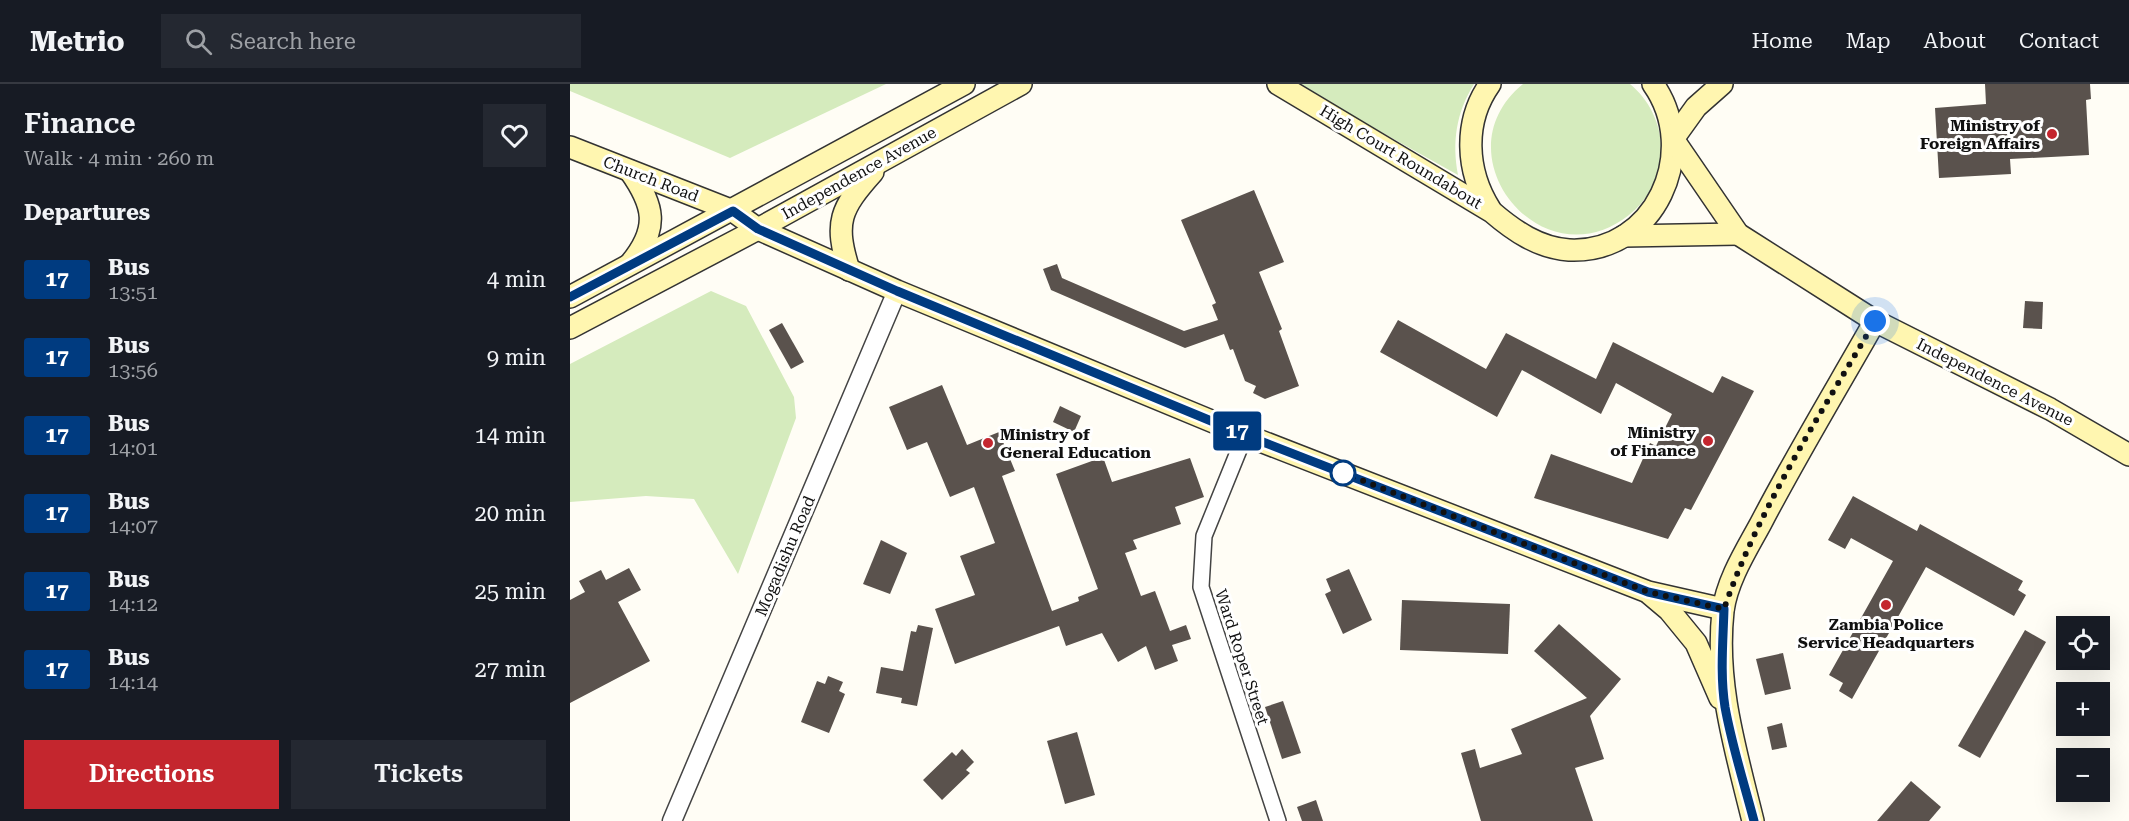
<!DOCTYPE html>
<html lang="en">
<head>
<meta charset="utf-8">
<style>
  :root { --surface:#171b24; --page:#242831; --text:#f1f3f6; --muted:#9ea1a6; --line:#363941; --accent:#c4262e }
  body { margin:0; font-family:"Roboto Serif",serif; background:var(--page); color:var(--text); height:100vh; display:flex; flex-direction:column; font-size:22px; white-space:nowrap }
  * { box-sizing:border-box; margin:0 }
  p { font-size:20px; color:var(--muted) }
  .icon { flex:none; width:33px; height:33px; fill:none; stroke:currentColor; stroke-width:2; stroke-linecap:round; stroke-linejoin:round }
  .map { position:relative; flex:1; overflow:hidden }
  .details { display:flex; flex-direction:column; background:var(--surface); width:570px }
  .details>* { flex:none }
  .badge { padding:0 12px; border-radius:4px; font-size:21px; line-height:39px }
  .fabs { position:absolute; left:1486px; top:532px; display:grid; gap:12px }
  .fabs a { display:grid; place-items:center; width:54px; height:54px; border-radius:0px; background:var(--surface); box-shadow:0 6px 24px #0002; font-size:30px }
  .you { position:absolute; width:30px; height:30px; margin:-15px; border:4px solid #fff; border-radius:50%; background:#1a73e8; box-shadow:0 0 0 9px #1a73e833 }
  .map>.badge { position:absolute; translate:-50% -50%; box-shadow:0 0 0 3px #fff }
  h2 { padding:0 24px; font-size:22px; line-height:54px }
  .round { display:grid; place-items:center; flex:none; width:63px; height:63px; border-radius:0px; background:var(--page) }
  .head { display:flex; align-items:center; justify-content:space-between; height:102px; padding:0 24px }
  h1 { font-size:28px; font-weight:600; line-height:45px }
  .primary-button { display:flex; gap:12px; margin-top:auto; padding:12px 24px }
  .primary-button a { flex:1; height:69px; border-radius:0px; background:var(--accent); color:#fff; font-size:24px; font-weight:600; line-height:69px; text-align:center }
  .primary-button a+a { background:var(--page); color:var(--text) }
  ul { padding:0; list-style:none }
  li { display:flex; align-items:center; gap:18px; height:78px; padding:0 24px }
  li div { flex:1 }
  li b { display:block; font-size:22px }
  li em { font-style:normal }
  li .badge { min-width:66px; font-weight:700; text-align:center }
  header { display:flex; align-items:center; gap:36px; box-sizing:border-box; height:84px; padding:0 30px; background:var(--surface); border-bottom:2px solid var(--line) }
  header strong { font-size:28px }
  nav { display:flex; gap:33px; margin-inline-start:auto; font-size:21px }
  .search { width:420px; height:54px; background:var(--page); display:flex; align-items:center; gap:15px; box-sizing:border-box; padding:0 21px; border-radius:0px; color:var(--muted); font-size:22px }
  main { display:flex; flex:1; min-height:0 }
  .map>svg:first-child { display:block }
  .green { fill:#d5ebbd }
  .building { fill:#5a524d }
  .lines { fill:none; stroke-linecap:round; stroke-linejoin:round }
  .minor-casing { stroke:#444; stroke-width:18 }
  .tertiary-casing { stroke:#444; stroke-width:21 }
  .secondary-casing { stroke:#333; stroke-width:24 }
  .minor { stroke:#fff; stroke-width:15 }
  .tertiary { stroke:#fff; stroke-width:18 }
  .secondary { stroke:#fff6b0; stroke-width:21 }
  .line-casing { stroke:#fff; stroke-width:14 }
  .line { stroke:#003b80; stroke-width:9 }
  .walk { stroke:#111; stroke-width:6; stroke-dasharray:0 10.8 }
  .poi-dot { fill:#c4262e; stroke:#fff; stroke-width:2 }
  .stop-dot { fill:#fff; stroke:#003b80; stroke-width:3 }
  .labels { text-anchor:middle; dominant-baseline:central; stroke-width:6; stroke-linejoin:round; paint-order:stroke }
  .poi-label { font-size:16px; font-weight:bold; fill:#111; stroke:#fff; text-anchor:end }
  .street-label { font-size:16px; fill:#111; stroke:#fff }
</style>
</head>
<body>
<header>
<strong>Metrio</strong>
<div class="search"><svg class="icon" aria-label="search" viewBox="0 0 24 24"><circle cx="10" cy="10" r="6"/><path d="M15 15l6 6"/></svg>Search here</div>
<nav><a>Home</a><a>Map</a><a>About</a><a>Contact</a></nav>
</header>
<main>
<section class="details">
<div class="head"><div><h1>Finance</h1><p>Walk · 4 min · 260 m</p></div><a class="round"><svg class="icon" aria-label="heart" viewBox="0 0 24 24"><path d="M12 20l-8-8c-3-5 5-10 8-4 3-6 11-1 8 4z"/></svg></a></div>
<h2>Departures</h2>
<ul>
<li><span class="badge" style="background:#003b80;color:#fff">17</span><div><b>Bus</b><p>13:51</p></div><em>4 min</em></li>
<li><span class="badge" style="background:#003b80;color:#fff">17</span><div><b>Bus</b><p>13:56</p></div><em>9 min</em></li>
<li><span class="badge" style="background:#003b80;color:#fff">17</span><div><b>Bus</b><p>14:01</p></div><em>14 min</em></li>
<li><span class="badge" style="background:#003b80;color:#fff">17</span><div><b>Bus</b><p>14:07</p></div><em>20 min</em></li>
<li><span class="badge" style="background:#003b80;color:#fff">17</span><div><b>Bus</b><p>14:12</p></div><em>25 min</em></li>
<li><span class="badge" style="background:#003b80;color:#fff">17</span><div><b>Bus</b><p>14:14</p></div><em>27 min</em></li>
</ul>
<div class="primary-button"><a>Directions</a><a>Tickets</a></div>
</section>
<div class="map">
<svg width="1559" height="737" viewBox="0 0 1559 737">
  <rect width="100%" height="100%" fill="#fffdf5"/>
  <!-- green -->
  <g class="green">
    <path d="M 0,0 L 316,0 L 160,74 L 0,7 Z"/>
    <path d="M 725,0 L 904,0 C 886,29 882,58 888,91 Z"/>
    <path d="M 953,0 L 1060,0 C 1082,18 1095,48 1090,77 C 1087,98 1076,118 1059,131 C 972,200 867,70 953,0 Z"/>
    <path d="M 141,207 L 176,222 L 224,313 L 226,334 L 168,490 L 124,415 L 76,412 L 0,418 L 0,280 Z"/>
  </g>
  <!-- building -->
  <g class="building">
    <path d="M 1415,0 L 1520,0 L 1521,15 L 1516,16 L 1519,71 L 1440,75 L 1441,90 L 1369,94 L 1365,24 L 1416,20 Z"/>
    <path d="M 684,106 L 714,178 L 689,188 L 712,245 L 709,247 L 729,302 L 695,315 L 683,309 L 686,302 L 675,297 L 663,265 L 660,266 L 654,250 L 615,264 L 481,206 L 473,185 L 487,180 L 492,194 L 614,247 L 648,236 L 642,221 L 646,219 L 611,136 Z"/>
    <path d="M 1455,217 L 1473,218 L 1472,245 L 1453,244 Z"/>
    <path d="M 828,236 L 916,285 L 936,249 L 1026,295 L 1043,258 L 1143,309 L 1152,292 L 1184,307 L 1121,426 L 1115,424 L 1098,455 L 964,414 L 981,370 L 1062,399 L 1080,359 L 1086,362 L 1102,330 L 1046,299 L 1031,330 L 952,286 L 927,333 L 810,268 Z"/>
    <path d="M 212,239 L 234,278 L 221,285 L 199,246 Z"/>
    <path d="M 372,301 L 397,361 L 429,348 L 445,387 L 432,392 L 482,527 L 509,517 L 508,513 L 528,505 L 486,390 L 533,373 L 542,398 L 620,374 L 634,413 L 605,423 L 611,440 L 563,456 L 567,465 L 555,469 L 571,512 L 585,507 L 600,547 L 616,541 L 621,555 L 602,561 L 608,577 L 585,586 L 576,562 L 548,578 L 532,549 L 496,562 L 489,542 L 385,580 L 365,525 L 405,511 L 390,472 L 425,459 L 404,403 L 380,413 L 357,358 L 337,366 L 319,323 Z"/>
    <path d="M 490,322 L 511,332 L 504,348 L 483,338 Z"/>
    <path d="M 1283,412 L 1347,447 L 1350,440 L 1453,497 L 1448,506 L 1456,511 L 1444,532 L 1356,483 L 1282,615 L 1269,607 L 1273,599 L 1259,591 L 1323,477 L 1281,454 L 1275,465 L 1258,456 Z"/>
    <path d="M 311,456 L 337,469 L 320,510 L 293,500 Z"/>
    <path d="M 59,484 L 71,506 L 48,518 L 80,577 L 0,619 L 0,516 L 15,508 L 9,497 L 31,486 L 36,496 Z"/>
    <path d="M 779,485 L 802,536 L 773,550 L 755,510 L 761,507 L 756,495 Z"/>
    <path d="M 832,516 L 940,520 L 938,570 L 830,566 Z"/>
    <path d="M 989,540 L 1051,595 L 1020,632 L 1034,675 L 1005,684 L 1023,737 L 911,737 L 891,669 L 905,665 L 910,684 L 952,670 L 941,645 L 1017,614 L 964,567 Z"/>
    <path d="M 348,541 L 363,544 L 347,622 L 331,619 L 332,614 L 306,609 L 311,583 L 333,587 L 341,547 L 346,548 Z"/>
    <path d="M 1455,546 L 1476,558 L 1410,674 L 1388,662 Z"/>
    <path d="M 1213,569 L 1221,605 L 1195,611 L 1186,575 Z"/>
    <path d="M 258,592 L 273,598 L 269,607 L 275,610 L 259,649 L 231,638 L 247,597 L 255,600 Z"/>
    <path d="M 713,617 L 731,669 L 712,675 L 695,623 Z"/>
    <path d="M 1212,639 L 1217,663 L 1202,666 L 1197,643 Z"/>
    <path d="M 507,648 L 525,711 L 495,720 L 477,657 Z"/>
    <path d="M 392,665 L 404,678 L 396,686 L 400,689 L 372,716 L 353,696 L 382,668 L 386,672 Z"/>
    <path d="M 1341,697 L 1371,723 L 1359,737 L 1307,737 Z"/>
    <path d="M 746,716 L 753,737 L 732,737 L 727,723 Z"/>
  </g>
  <g class="lines">
    <defs>
      <path id="minor" d="M 675,351 L 634,452 L 631,503 L 708,737"/>
      <path id="tertiary" d="M 102,737 L 327,207"/>
      <g id="secondary">
        <path d="M 708,0 L 922,128 C 944,147 969,164 999,166 C 1085,170 1131,68 1083,0"/>
        <path d="M 920,0 C 893,38 896,87 920,125"/>
        <path d="M 1103,55 L 1168,150 L 1305,237 L 1480,325 L 1559,371"/>
        <path d="M 1103,55 L 1126,23 L 1152,0"/>
        <path d="M 0,63 L 163,127 L 188,145 L 327,207 L 675,351 L 1078,508 L 1153,525"/>
        <path d="M 60,87 C 84,121 90,144 60,180"/>
        <path d="M 1054,152 L 1168,150"/>
        <path d="M 279,186 C 264,138 270,125 303,88"/>
        <path d="M 0,213 L 394,0"/>
        <path d="M 0,244 L 188,145 L 451,0"/>
        <path d="M 1080,510 L 1099,526 L 1126,559 L 1150,614"/>
        <path d="M 1183,737 C 1166,667 1145,600 1153,527 C 1157,496 1177,465 1191,439 C 1227,370 1267,304 1305,237"/>
      </g>
    </defs>
    <!-- minor casing -->
    <use href="#minor" class="minor-casing"/>
    <!-- tertiary casing -->
    <use href="#tertiary" class="tertiary-casing"/>
    <!-- secondary casing -->
    <use href="#secondary" class="secondary-casing"/>
    <!-- minor -->
    <use href="#minor" class="minor"/>
    <!-- tertiary -->
    <use href="#tertiary" class="tertiary"/>
    <!-- secondary -->
    <use href="#secondary" class="secondary"/>
  </g>
  <g class="lines">
    <defs>
      <path id="line" d="M 0,213 L 163,127 L 188,145 L 327,207 L 675,351 L 1078,508 L 1154,525 C 1153,558 1150,591 1155,623 C 1162,662 1174,699 1184,737"/>
    </defs>
    <!-- line casing -->
    <use href="#line" class="line-casing"/>
    <!-- line -->
    <use href="#line" class="line"/>
    <!-- walk -->
    <path class="walk" d="M 773,389 L 1078,508 L 1154,525 C 1189,423 1251,330 1305,237"/>
  </g>
  <!-- markers -->
  <g class="poi-dot">
    <circle cx="1482" cy="50" r="6"/>
    <circle cx="1138" cy="357" r="6"/>
    <circle cx="418" cy="359" r="6"/>
    <circle cx="1316" cy="521" r="6"/>
  </g>
  <circle class="stop-dot" cx="773" cy="389" r="12"/>
  <g class="labels">
    <!-- poi labels -->
    <g class="poi-label">
      <text x="1470" y="41">Ministry of<tspan x="1470" dy="18">Foreign Affairs</tspan></text>
      <text x="1126" y="348">Ministry<tspan x="1126" dy="18">of Finance</tspan></text>
      <text x="430" y="350" text-anchor="start">Ministry of<tspan x="430" dy="18">General Education</tspan></text>
      <text x="1316" y="540" text-anchor="middle">Zambia Police<tspan x="1316" dy="18">Service Headquarters</tspan></text>
    </g>
    <!-- street labels -->
    <g class="street-label">
      <text transform="translate(831 73) rotate(31)">High Court Roundabout</text>
      <text transform="translate(289 89) rotate(-29)">Independence Avenue</text>
      <text transform="translate(81 95) rotate(21)">Church Road</text>
      <text transform="translate(1425 298) rotate(27)">Independence Avenue</text>
      <text transform="translate(215 472) rotate(-67)">Mogadishu Road</text>
      <text transform="translate(672 573) rotate(72)">Ward Roper Street</text>
    </g>
  </g>
</svg>
<div class="fabs">
<a><svg class="icon" aria-label="locate" viewBox="0 0 24 24"><circle cx="12" cy="12" r="6"/><path d="M12 2v4M12 18v4M2 12h4M18 12h4"/></svg></a>
<a>+</a>
<a>−</a>
</div>
<div class="you" style="left:1305px;top:237px"></div>
<b class="badge" style="left:667px;top:347px;background:#003b80;color:#fff">17</b>
</div>
</main>
</body>
</html>
